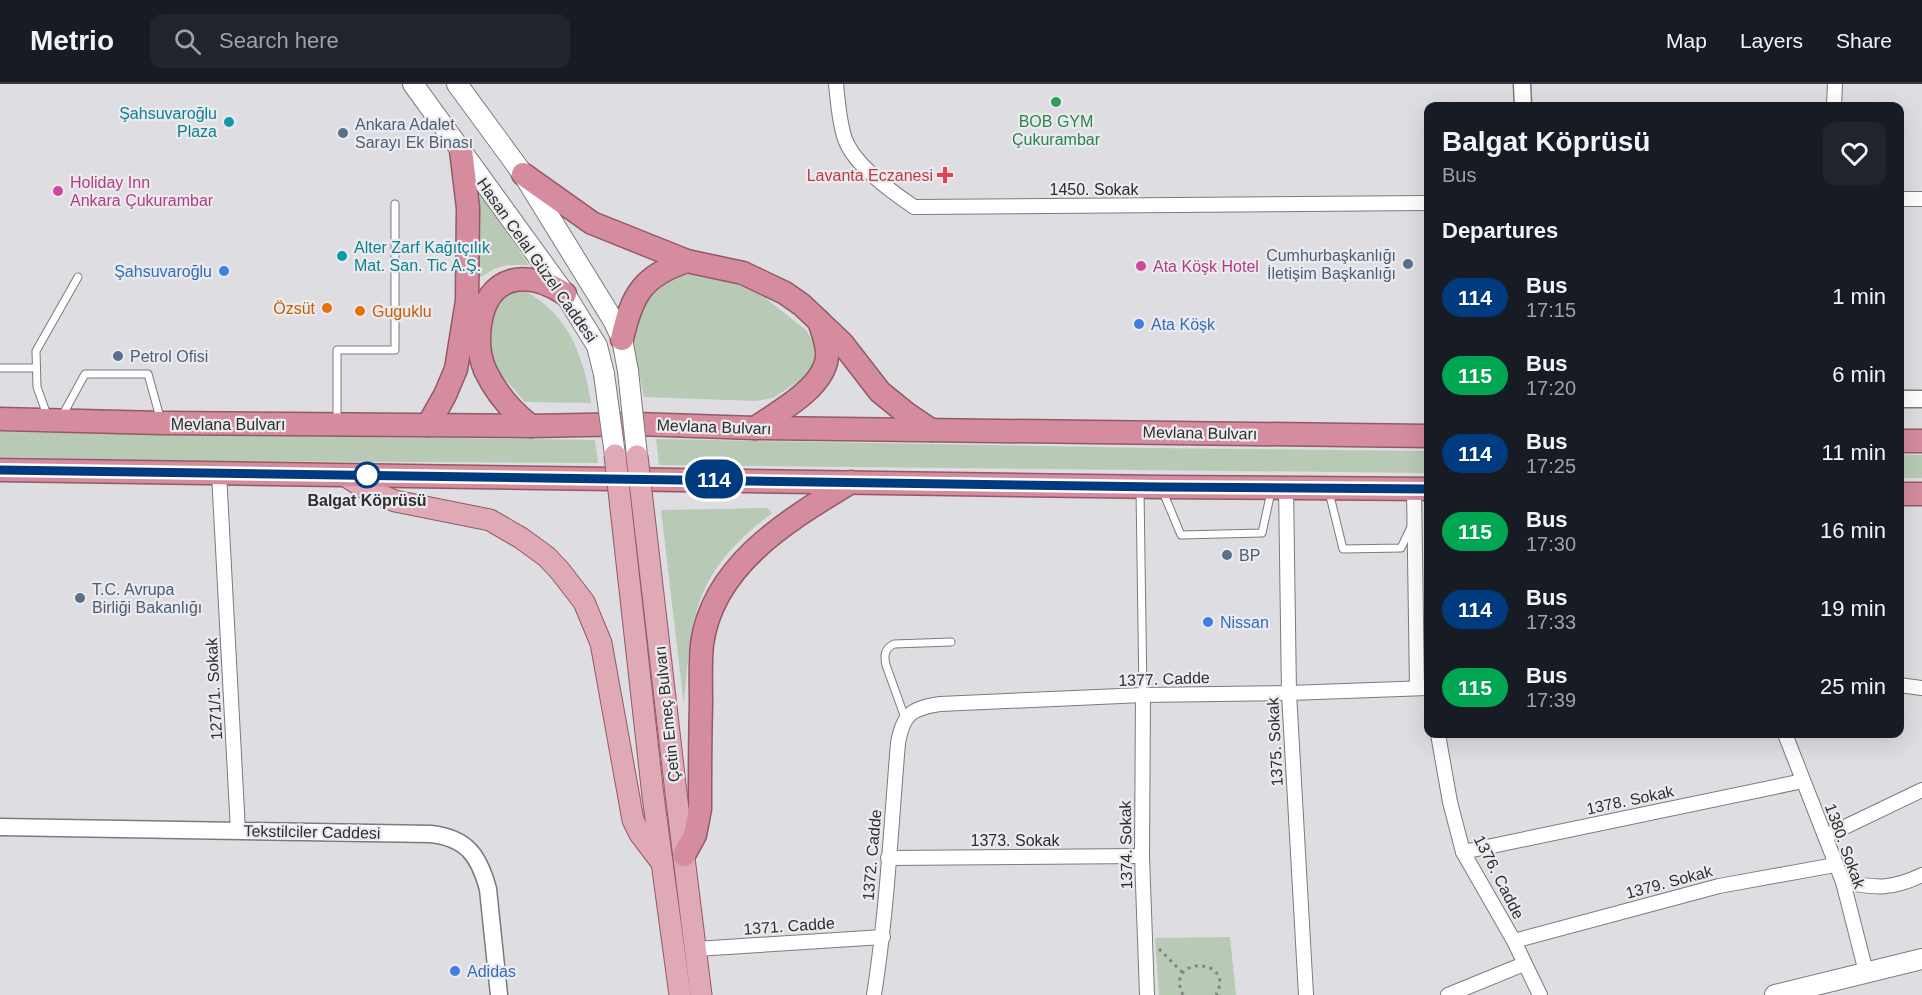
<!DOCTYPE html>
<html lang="en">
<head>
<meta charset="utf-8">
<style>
  :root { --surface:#171b24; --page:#20242c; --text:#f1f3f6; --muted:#9ea1a6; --line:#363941 }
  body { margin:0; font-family:Helvetica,sans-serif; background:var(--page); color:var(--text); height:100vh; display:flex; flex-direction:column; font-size:22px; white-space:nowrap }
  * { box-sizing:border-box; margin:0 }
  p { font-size:20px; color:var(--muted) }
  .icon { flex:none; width:33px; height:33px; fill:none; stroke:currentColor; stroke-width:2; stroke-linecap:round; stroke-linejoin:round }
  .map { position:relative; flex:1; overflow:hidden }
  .panel { position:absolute; left:1424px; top:18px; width:480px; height:636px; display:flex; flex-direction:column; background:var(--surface); border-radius:12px; box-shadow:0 6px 24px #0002 }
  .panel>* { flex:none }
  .badge { padding:0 12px; border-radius:20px; font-size:21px; line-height:39px }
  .map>.badge { position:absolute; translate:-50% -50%; box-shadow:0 0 0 3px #fff }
  h2 { padding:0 18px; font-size:22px; line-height:54px }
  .round { display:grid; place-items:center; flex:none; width:63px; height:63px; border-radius:12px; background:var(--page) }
  .overview { display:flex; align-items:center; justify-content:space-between; height:102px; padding:0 18px }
  h1 { font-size:28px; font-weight:600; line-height:45px }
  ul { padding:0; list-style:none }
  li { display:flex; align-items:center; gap:18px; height:78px; padding:0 18px }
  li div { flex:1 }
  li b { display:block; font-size:22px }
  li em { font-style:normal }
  li .badge { min-width:66px; font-weight:700; text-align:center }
  header { display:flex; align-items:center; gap:36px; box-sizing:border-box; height:84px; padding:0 30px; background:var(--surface); border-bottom:2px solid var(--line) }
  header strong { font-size:28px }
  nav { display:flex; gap:33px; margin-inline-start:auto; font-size:21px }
  .search { width:420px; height:54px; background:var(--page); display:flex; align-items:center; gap:15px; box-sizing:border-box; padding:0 21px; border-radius:12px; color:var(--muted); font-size:22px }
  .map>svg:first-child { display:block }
  .green { fill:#b8cab6 }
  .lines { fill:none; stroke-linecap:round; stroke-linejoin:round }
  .service-casing { stroke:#7b7b7e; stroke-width:9 }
  .minor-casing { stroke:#7b7b7e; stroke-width:16 }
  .tertiary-casing { stroke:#7b7b7e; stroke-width:19 }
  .secondary-casing { stroke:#7b7b7e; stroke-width:22 }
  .primary-casing { stroke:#935967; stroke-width:23 }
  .trunk-casing { stroke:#935967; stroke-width:25 }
  .path { stroke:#838385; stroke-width:3; stroke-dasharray:3 4.5; stroke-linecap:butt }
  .service { stroke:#fff; stroke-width:7 }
  .minor { stroke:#fff; stroke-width:14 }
  .tertiary { stroke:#fff; stroke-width:16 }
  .secondary { stroke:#fff; stroke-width:20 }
  .primary { stroke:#dfa9b6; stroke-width:21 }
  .trunk { stroke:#d48c9e; stroke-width:22 }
  .secondary-bridge-casing { stroke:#7b7b7e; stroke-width:22; stroke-linecap:butt }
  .primary-bridge-casing { stroke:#935967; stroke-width:23; stroke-linecap:butt }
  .secondary-bridge { stroke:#fff; stroke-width:20 }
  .primary-bridge { stroke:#dfa9b6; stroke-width:21 }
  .line-casing { stroke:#fff; stroke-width:14 }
  .line { stroke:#003b80; stroke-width:9 }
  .leisure-dot { fill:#2e9e5b; stroke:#ebebef; stroke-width:2 }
  .culture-dot { fill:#0f9aa8; stroke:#ebebef; stroke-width:2 }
  .service-dot { fill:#5c6f8a; stroke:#ebebef; stroke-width:2 }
  .health-dot { fill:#e0444e; stroke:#ebebef; stroke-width:2 }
  .hotel-dot { fill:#d1479c; stroke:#ebebef; stroke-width:2 }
  .shop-dot { fill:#3f7fe0; stroke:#ebebef; stroke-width:2 }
  .food-dot { fill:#e8710a; stroke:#ebebef; stroke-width:2 }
  .stop-dot { fill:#fff; stroke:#003b80; stroke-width:3 }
  .labels { text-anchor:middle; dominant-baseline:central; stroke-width:4.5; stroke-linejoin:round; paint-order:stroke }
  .culture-label { font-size:16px; fill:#0d838f; stroke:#ebebef; text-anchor:end }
  .leisure-label { font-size:16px; fill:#27864d; stroke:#ebebef }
  .service-label { font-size:16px; fill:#4e5e75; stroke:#ebebef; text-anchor:start }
  .health-label { font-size:16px; fill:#be3a42; stroke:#ebebef; text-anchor:end }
  .hotel-label { font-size:16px; fill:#b23c85; stroke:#ebebef; text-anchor:start }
  .street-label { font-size:16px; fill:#2e2e2f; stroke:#ebebef }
  .shop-label { font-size:16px; fill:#366cbe; stroke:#ebebef; text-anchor:start }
  .food-label { font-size:16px; fill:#c56008; stroke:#ebebef; text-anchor:end }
  .stop-label { font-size:16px; font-weight:bold; fill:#2e2e2f; stroke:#ebebef }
</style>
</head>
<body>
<header>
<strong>Metrio</strong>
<div class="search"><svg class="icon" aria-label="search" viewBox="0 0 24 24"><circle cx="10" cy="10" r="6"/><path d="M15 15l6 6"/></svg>Search here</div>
<nav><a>Map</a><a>Layers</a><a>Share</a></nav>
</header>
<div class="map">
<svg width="1922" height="911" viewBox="0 0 1922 911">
  <rect width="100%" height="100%" fill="#dedee2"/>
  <!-- green -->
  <g class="green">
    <path d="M 474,102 L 529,181 L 507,181 L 494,185 L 477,195 Z"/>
    <path d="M 688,190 L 716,192 L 760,210 L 806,246 L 815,261 L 818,272 L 810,290 L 773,314 L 756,317 L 644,313 L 633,259 L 631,237 L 637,219 L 666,194 Z"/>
    <path d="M 509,207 C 513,207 519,206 523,207 C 529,208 535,213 539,216 C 573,240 585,281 591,319 L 525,318 L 499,288 L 490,270 L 488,247 L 495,223 Z"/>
    <path d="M 0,348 L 595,356 L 598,379 L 198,377 L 0,373 Z"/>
    <path d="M 656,355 L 1152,364 L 1428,367 L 1428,389 L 659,381 Z"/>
    <rect x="1899" y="371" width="23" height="23"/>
    <path d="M 767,424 L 772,429 C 693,490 692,528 684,622 L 661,426 Z"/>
    <path d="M 1230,853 L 1236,911 L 1159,911 L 1155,854 Z"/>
  </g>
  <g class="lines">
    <defs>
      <g id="service">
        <path d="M 0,284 L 36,284"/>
        <path d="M 47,331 L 37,303 L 36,267 L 78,193"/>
        <path d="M 62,332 L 85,290 L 148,290 L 161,337"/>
        <path d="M 337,337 L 337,266 L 395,266 L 395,120"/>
        <path d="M 1140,405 L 1143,611"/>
        <path d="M 1163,408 L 1181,451 L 1262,449 L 1271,408"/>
        <path d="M 1329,408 L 1343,465 L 1401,464 L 1412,441"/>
        <path d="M 905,634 L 886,581 C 884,572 884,565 894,560 L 951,558"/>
      </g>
      <g id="minor">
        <path d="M 836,0 C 838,18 839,38 845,55 C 854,81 892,108 914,123 L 1428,119"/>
        <path d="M 1834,22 L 1835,0"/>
        <path d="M 1899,115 L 1922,115"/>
        <path d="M 219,389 L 238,747"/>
        <path d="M 1286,402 L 1289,609 L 1306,911"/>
        <path d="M 1414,404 L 1417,604"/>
        <path d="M 1899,601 L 1922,604"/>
        <path d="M 1143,611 L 1142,772 L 1147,911"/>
        <path d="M 1438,650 L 1450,718 L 1463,768 L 1514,857 L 1540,911"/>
        <path d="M 1785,650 L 1843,798 L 1866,888"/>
        <path d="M 1826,752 L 1922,706"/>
        <path d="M 1463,768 L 1803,697"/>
        <path d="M 888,774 L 1142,772"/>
        <path d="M 1843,798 C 1876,804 1891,806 1922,791"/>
        <path d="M 1514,857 L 1719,802 L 1835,781"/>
        <path d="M 696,865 L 883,853"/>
        <path d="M 874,911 C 887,828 891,743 898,659 C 903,630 912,624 940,620 L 1143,611 L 1289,609 L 1428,604"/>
        <path d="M 1448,911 L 1524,880"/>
      </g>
      <g id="tertiary">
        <path d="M 1522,0 L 1523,22"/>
        <path d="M 1899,315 L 1922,315"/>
        <path d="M 0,743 L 431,750 C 467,754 479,772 488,805 L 499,911"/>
      </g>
      <g id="secondary">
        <path d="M 413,0 L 565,210 L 597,262 L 604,290"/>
        <path d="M 457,0 L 523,90 L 613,236 L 622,255 L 628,287"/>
        <path d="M 1775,911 L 1922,875"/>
      </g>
      <g id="primary">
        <path d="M 344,391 L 369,407 L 395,417 L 490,436 L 521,454 L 547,473 L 560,487 L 584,518 L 601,559 L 633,736 L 640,750 L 662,779"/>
        <path d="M 676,709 L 701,911"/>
        <path d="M 653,712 L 680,911"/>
      </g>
      <g id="trunk">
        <path d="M 523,90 L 592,139 L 687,177 L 743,189 L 785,209 L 802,221 L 842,259 L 880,308 L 906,329 L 931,346"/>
        <path d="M 622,255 C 632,211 642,192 687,177"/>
        <path d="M 0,335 L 161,339 L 531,342 L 636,340 L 755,344 L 1428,352"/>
        <path d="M 428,341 L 445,311 L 456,285 L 467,217 L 468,124 L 461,66"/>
        <path d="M 531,342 C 511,327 496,309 485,286 C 479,272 478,255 480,241 C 487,190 527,185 565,210"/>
        <path d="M 755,344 C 778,328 824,304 827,273 C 828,261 823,249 819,237"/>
        <path d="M 1899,357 L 1922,357"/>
        <path d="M 0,386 L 1161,403 L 1428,405"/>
        <path d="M 1899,410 L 1922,410"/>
        <path d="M 684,771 L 695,751 L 700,725 C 700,690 700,655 701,620 C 701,600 700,580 702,560 C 713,480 789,436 851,398"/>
      </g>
    </defs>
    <!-- service casing -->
    <use href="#service" class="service-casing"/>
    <!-- minor casing -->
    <use href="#minor" class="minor-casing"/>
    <!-- tertiary casing -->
    <use href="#tertiary" class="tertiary-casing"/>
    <!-- secondary casing -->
    <use href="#secondary" class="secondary-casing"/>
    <!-- primary casing -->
    <use href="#primary" class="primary-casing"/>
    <!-- trunk casing -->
    <use href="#trunk" class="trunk-casing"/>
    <!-- path -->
    <g class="path">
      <path d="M 1159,865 L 1183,889"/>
      <path d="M 1183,911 C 1163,871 1237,873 1216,911"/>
    </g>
    <!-- service -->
    <use href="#service" class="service"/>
    <!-- minor -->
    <use href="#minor" class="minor"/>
    <!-- tertiary -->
    <use href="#tertiary" class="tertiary"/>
    <!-- secondary -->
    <use href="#secondary" class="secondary"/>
    <!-- primary -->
    <use href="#primary" class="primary"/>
    <!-- trunk -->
    <use href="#trunk" class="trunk"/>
    <defs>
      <g id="secondary-bridge">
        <path d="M 628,287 L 637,372"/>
        <path d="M 604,290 L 615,371"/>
      </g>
      <g id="primary-bridge">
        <path d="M 615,371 L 653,712"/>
        <path d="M 637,372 L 676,709"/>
      </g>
    </defs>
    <!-- secondary-bridge casing -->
    <use href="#secondary-bridge" class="secondary-bridge-casing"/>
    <!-- primary-bridge casing -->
    <use href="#primary-bridge" class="primary-bridge-casing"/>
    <!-- secondary-bridge -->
    <use href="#secondary-bridge" class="secondary-bridge"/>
    <!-- primary-bridge -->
    <use href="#primary-bridge" class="primary-bridge"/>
  </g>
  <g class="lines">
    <defs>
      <path id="line" d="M 0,386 L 1161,403 L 1428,405"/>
    </defs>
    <!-- line casing -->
    <use href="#line" class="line-casing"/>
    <!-- line -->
    <use href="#line" class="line"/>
  </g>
  <!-- markers -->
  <circle class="leisure-dot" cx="1056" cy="18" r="6"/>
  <g class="culture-dot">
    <circle cx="229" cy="38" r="6"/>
    <circle cx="342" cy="172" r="6"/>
  </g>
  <g class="service-dot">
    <circle cx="343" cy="49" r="6"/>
    <circle cx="1408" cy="180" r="6"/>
    <circle cx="118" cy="272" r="6"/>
    <circle cx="1227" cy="471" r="6"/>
    <circle cx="80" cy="514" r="6"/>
  </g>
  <path class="health-dot" d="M942 82h6v6h6v6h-6v6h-6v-6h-6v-6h6z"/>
  <g class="hotel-dot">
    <circle cx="58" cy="107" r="6"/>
    <circle cx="1141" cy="182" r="6"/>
  </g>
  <g class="shop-dot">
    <circle cx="224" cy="187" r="6"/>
    <circle cx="1139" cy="240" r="6"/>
    <circle cx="1208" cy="538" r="6"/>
    <circle cx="455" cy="887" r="6"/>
  </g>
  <g class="food-dot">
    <circle cx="327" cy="224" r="6"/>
    <circle cx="360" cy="227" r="6"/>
  </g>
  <circle class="stop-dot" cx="367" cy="391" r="12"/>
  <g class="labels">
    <!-- culture labels -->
    <g class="culture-label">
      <text x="217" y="29">Şahsuvaroğlu<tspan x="217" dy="18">Plaza</tspan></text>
      <text x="354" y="163" text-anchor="start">Alter Zarf Kağıtçılık<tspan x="354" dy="18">Mat. San. Tic A.Ş.</tspan></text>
    </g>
    <!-- leisure labels -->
    <g class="leisure-label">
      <text x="1056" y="37">BOB GYM<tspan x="1056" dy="18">Çukurambar</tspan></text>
    </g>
    <!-- service labels -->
    <g class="service-label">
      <text x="355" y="40">Ankara Adalet<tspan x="355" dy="18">Sarayı Ek Binası</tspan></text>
      <text x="1396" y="171" text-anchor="end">Cumhurbaşkanlığı<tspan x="1396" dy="18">İletişim Başkanlığı</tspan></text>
      <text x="130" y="272">Petrol Ofisi</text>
      <text x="1239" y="471">BP</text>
      <text x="92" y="505">T.C. Avrupa<tspan x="92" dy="18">Birliği Bakanlığı</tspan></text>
    </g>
    <!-- health labels -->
    <g class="health-label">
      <text x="933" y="91">Lavanta Eczanesi</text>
    </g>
    <!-- hotel labels -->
    <g class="hotel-label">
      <text x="70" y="98">Holiday Inn<tspan x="70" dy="18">Ankara Çukurambar</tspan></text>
      <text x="1153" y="182">Ata Köşk Hotel</text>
    </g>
    <!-- street labels -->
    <g class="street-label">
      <text x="1094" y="105">1450. Sokak</text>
      <text transform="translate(537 176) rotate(55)">Hasan Celal Güzel Caddesi</text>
      <text x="228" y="340">Mevlana Bulvarı</text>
      <text transform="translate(714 343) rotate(2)">Mevlana Bulvarı</text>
      <text transform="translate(1200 349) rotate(1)">Mevlana Bulvarı</text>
      <text transform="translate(1164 595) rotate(-2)">1377. Cadde</text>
      <text transform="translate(214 605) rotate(-93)">1271/1. Sokak</text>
      <text transform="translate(667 630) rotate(-96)">Çetin Emeç Bulvarı</text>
      <text transform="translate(1275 658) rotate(-93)">1375. Sokak</text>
      <text transform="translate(1630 716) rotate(-12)">1378. Sokak</text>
      <text transform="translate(312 748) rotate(1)">Tekstilciler Caddesi</text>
      <text x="1015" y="756">1373. Sokak</text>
      <text transform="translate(1126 761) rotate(-91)">1374. Sokak</text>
      <text transform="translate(1845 762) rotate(70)">1380. Sokak</text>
      <text transform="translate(872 771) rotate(-85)">1372. Cadde</text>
      <text transform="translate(1499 793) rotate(63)">1376. Cadde</text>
      <text transform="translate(1669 798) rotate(-15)">1379. Sokak</text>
      <text transform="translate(789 842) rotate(-4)">1371. Cadde</text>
    </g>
    <!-- shop labels -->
    <g class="shop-label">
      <text x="212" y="187" text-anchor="end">Şahsuvaroğlu</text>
      <text x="1151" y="240">Ata Köşk</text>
      <text x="1220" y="538">Nissan</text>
      <text x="467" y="887">Adidas</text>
    </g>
    <!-- food labels -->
    <g class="food-label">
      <text x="315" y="224">Özsüt</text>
      <text x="372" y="227" text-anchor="start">Guguklu</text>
    </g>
    <!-- stop labels -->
    <g class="stop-label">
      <text x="367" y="416">Balgat Köprüsü</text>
    </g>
  </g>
</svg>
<b class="badge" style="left:714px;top:395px;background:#003b80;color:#fff">114</b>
<section class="panel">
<div class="overview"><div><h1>Balgat Köprüsü</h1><p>Bus</p></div><a class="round"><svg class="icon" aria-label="heart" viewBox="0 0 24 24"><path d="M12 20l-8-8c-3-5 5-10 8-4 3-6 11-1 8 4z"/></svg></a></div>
<h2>Departures</h2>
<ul>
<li><span class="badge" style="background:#003b80;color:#fff">114</span><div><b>Bus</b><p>17:15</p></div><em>1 min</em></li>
<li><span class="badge" style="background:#00a651;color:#fff">115</span><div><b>Bus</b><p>17:20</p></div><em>6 min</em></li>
<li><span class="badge" style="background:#003b80;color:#fff">114</span><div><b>Bus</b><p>17:25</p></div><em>11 min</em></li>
<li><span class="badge" style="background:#00a651;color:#fff">115</span><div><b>Bus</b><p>17:30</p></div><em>16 min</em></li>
<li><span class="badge" style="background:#003b80;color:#fff">114</span><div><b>Bus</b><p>17:33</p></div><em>19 min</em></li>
<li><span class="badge" style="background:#00a651;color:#fff">115</span><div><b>Bus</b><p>17:39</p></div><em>25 min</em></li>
</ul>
</section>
</div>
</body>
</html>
